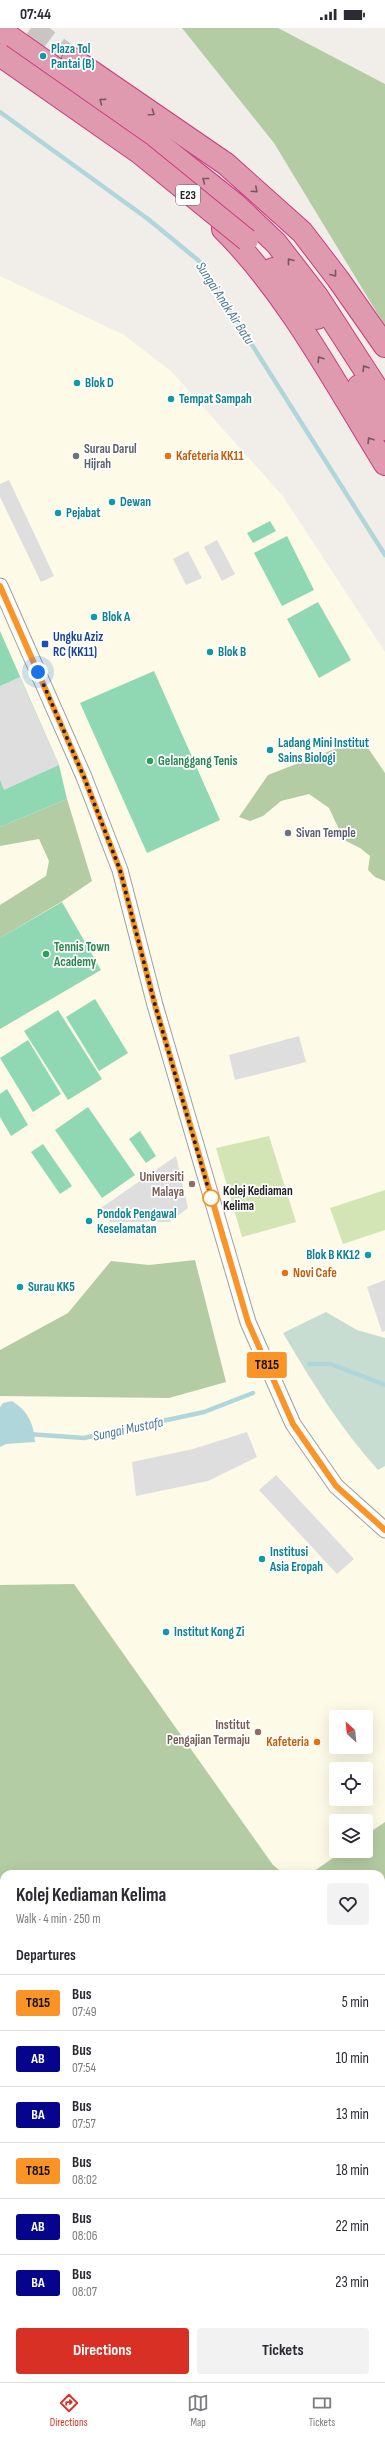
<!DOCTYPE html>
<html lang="en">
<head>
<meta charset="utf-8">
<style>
  :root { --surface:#fff; --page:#f2f2f3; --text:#2b2b33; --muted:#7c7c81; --line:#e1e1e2; --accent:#d93025 }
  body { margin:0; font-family:"Sofia Sans Condensed",sans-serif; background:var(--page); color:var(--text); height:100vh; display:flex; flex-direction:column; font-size:15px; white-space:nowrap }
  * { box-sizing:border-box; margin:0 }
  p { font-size:13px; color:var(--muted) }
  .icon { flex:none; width:22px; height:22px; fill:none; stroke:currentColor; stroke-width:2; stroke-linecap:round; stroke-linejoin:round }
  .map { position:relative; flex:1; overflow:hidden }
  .sheet { position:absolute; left:0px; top:1842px; width:385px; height:512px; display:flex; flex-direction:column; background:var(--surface); border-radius:12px 12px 0 0; box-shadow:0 4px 16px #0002 }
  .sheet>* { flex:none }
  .badge { padding:0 8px; border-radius:3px; font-size:14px; line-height:26px }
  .needle { width:26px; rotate:333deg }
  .fabs { position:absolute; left:329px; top:1682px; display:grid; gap:8px }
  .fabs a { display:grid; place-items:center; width:44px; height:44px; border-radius:4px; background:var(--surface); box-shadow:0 4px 16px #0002; font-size:20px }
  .you { position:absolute; width:20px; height:20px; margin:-10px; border:3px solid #fff; border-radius:50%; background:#1a73e8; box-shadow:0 0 0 6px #1a73e833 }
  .map>.badge { position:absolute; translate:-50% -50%; box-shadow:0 0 0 2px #fff }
  h2 { padding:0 16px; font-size:15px; line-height:36px }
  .round { display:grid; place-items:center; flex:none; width:42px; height:42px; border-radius:4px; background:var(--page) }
  .headline { display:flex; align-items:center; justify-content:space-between; height:68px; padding:0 16px }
  h1 { font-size:19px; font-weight:700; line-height:30px }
  .primary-button { display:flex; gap:8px; margin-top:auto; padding:8px 16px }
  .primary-button a { flex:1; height:46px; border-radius:4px; background:var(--accent); color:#fff; font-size:16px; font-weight:700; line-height:46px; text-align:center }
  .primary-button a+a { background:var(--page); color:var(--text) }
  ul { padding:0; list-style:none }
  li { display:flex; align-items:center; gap:12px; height:56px; padding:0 16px; border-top:1px solid var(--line) }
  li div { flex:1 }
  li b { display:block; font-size:15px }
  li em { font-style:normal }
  li .badge { min-width:44px; font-weight:700; text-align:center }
  .status { display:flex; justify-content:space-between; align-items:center; height:28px; padding:0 20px; background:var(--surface); direction:ltr }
  .status svg { height:11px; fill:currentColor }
  .tabs { display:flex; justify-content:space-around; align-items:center; height:56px; border-top:1px solid var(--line); background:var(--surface); font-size:11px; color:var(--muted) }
  .tabs a { display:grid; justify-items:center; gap:2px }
  .tabs .on { color:var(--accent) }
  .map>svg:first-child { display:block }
  .education { fill:#fdfae7; fill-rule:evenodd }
  .grass { fill:#d3e5b5 }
  .forest { fill:#b4cca3 }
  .wetland { fill:#c8ddd1 }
  .pitch { fill:#90d8b3 }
  .parking { fill:#dedede }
  .water { fill:#afd6da }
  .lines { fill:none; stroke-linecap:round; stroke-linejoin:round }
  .stream { stroke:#afd6da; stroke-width:4.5 }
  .motorway-tunnel { stroke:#c8c5c2; stroke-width:22; stroke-dasharray:22 11; stroke-linecap:butt }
  .tertiary-casing { stroke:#9f9f9f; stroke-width:17 }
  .motorway-casing { stroke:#cb3a7f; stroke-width:24 }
  .tertiary { stroke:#fff; stroke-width:15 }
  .motorway { stroke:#e09ab0; stroke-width:22 }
  .motorway-bridge-casing { stroke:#cb3a7f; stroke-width:24; stroke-linecap:butt }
  .motorway-bridge { stroke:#e09ab0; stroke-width:22 }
  .oneway { stroke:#775862 }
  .line-casing { stroke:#fff; stroke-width:9 }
  .line { stroke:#fa9426; stroke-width:6 }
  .walk { stroke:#222; stroke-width:4; stroke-dasharray:0 7.2 }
  .culture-dot { fill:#0f9aa8; stroke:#fff; stroke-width:1.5 }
  .worship-dot { fill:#6b7280; stroke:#fff; stroke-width:1.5 }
  .food-dot { fill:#e8710a; stroke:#fff; stroke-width:1.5 }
  .transit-dot { fill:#1a4fb4; stroke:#fff; stroke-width:1.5 }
  .leisure-dot { fill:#2e9e5b; stroke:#fff; stroke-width:1.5 }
  .education-dot { fill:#8d6e63; stroke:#fff; stroke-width:1.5 }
  .stop-dot { fill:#fff; stroke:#fa9426; stroke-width:2 }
  .labels { text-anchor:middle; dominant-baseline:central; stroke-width:3.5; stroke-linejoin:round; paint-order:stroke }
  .shield { fill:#fff; stroke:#646464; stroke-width:1 }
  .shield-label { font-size:12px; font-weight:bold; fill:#222 }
  .culture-label { font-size:13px; font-weight:bold; fill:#0d838f; stroke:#fff; text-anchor:start }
  .worship-label { font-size:13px; font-weight:bold; fill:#5b616d; stroke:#fff; text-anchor:start }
  .food-label { font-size:13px; font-weight:bold; fill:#c56008; stroke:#fff; text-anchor:start }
  .transit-label { font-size:13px; font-weight:bold; fill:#164399; stroke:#fff; text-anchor:start }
  .leisure-label { font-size:13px; font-weight:bold; fill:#27864d; stroke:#fff; text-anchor:start }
  .education-label { font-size:13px; font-weight:bold; fill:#785e54; stroke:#fff; text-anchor:end }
  .stop-label { font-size:13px; font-weight:bold; fill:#222; stroke:#fff; text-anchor:start }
  .water-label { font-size:14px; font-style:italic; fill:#4c7992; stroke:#fff }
</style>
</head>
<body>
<div class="status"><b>07:44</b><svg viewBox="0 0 49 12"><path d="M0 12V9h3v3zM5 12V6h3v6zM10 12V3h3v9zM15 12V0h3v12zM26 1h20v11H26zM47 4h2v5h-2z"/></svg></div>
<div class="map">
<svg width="385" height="2354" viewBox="0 0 385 2354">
  <rect width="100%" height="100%" fill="#f1eeea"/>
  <!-- education -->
  <path class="education" d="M 0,248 L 124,307 L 171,343 L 282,467 L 385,624 L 385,2354 L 0,2354 ZM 336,1689 L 366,1689 L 366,1719 L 336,1719 ZM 336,1741 L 366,1741 L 366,1771 L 336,1771 ZM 336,1793 L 366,1793 L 366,1823 L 336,1823 ZM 4,1846 L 381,1846 L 381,2350 L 4,2350 Z"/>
  <!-- grass -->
  <g class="grass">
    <path d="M 269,1108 L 296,1194 L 242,1209 L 216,1120 Z"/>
    <path d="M 385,1162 L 385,1202 L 343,1216 L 330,1180 Z"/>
  </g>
  <!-- forest -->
  <g class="forest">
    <path d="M 182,0 L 278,0 L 385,56 L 385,298 L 274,115 Z"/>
    <path d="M 345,717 L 368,720 L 385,745 L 385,853 L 375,849 L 368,842 L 370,828 L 360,820 L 344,812 L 329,780 L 309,766 L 281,773 L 263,788 L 250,793 L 239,789 L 268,747 Z"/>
    <path d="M 67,771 L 92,853 L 61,874 L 0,910 L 0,877 L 46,848 L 49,833 L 39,811 L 0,818 L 0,799 Z"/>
    <path d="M 195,1232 L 226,1354 L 169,1370 L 0,1368 L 0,1322 L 68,1285 L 111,1233 L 149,1237 Z"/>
    <path d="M 74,1556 L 273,1837 L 284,1846 L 4,1846 L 4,1960 L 0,1961 L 0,1557 Z"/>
    <path d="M 385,1794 L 385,1863 L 381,1856 L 381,1846 L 310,1846 L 343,1823 L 366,1823 L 366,1807 Z"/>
    <path d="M 0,2050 L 4,2052 L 4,2327 L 0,2328 Z"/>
    <path d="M 81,2350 L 170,2350 L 171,2354 L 140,2352 L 86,2354 Z"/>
    <path d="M 236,2350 L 325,2350 L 320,2354 L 238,2354 Z"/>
  </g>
  <!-- wetland -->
  <path class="wetland" d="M 326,1284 L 357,1302 L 385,1310 L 385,1438 L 378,1442 C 340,1400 312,1354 283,1305 Z"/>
  <!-- pitch -->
  <g class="pitch">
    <path d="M 270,493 L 276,503 L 253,515 L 247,505 Z"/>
    <path d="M 287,508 L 314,562 L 282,578 L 254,525 Z"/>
    <path d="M 318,574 L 351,632 L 319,650 L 287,591 Z"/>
    <path d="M 0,603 L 59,737 L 67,771 L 0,799 Z"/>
    <path d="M 154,643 L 220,792 L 147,825 L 80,675 Z"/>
    <path d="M 62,874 L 101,942 L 0,1001 L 0,910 Z"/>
    <path d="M 95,971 L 128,1025 L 99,1043 L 66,989 Z"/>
    <path d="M 58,982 L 102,1051 L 68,1072 L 24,1003 Z"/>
    <path d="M 28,1012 L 61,1066 L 33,1084 L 0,1030 Z"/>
    <path d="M 7,1061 L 28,1097 L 11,1108 L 0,1089 L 0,1066 Z"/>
    <path d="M 88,1079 L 135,1147 L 102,1170 L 55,1102 Z"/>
    <path d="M 140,1103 L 156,1128 L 146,1135 L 129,1111 Z"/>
    <path d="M 43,1116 L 72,1158 L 60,1166 L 31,1124 Z"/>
  </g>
  <!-- parking -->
  <g class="parking">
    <path d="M 9,452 L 54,548 L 41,554 L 0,469 L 0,456 Z"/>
    <path d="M 217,512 L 235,546 L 222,553 L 204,519 Z"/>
    <path d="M 188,523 L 202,550 L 186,557 L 173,531 Z"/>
    <path d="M 20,649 L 59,737 L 4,762 L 0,752 L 0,658 Z"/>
    <path d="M 299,1008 L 306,1034 L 235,1052 L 229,1027 Z"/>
    <path d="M 176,1128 L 188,1180 L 169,1194 L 110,1194 L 101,1180 Z"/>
    <path d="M 385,1252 L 385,1303 L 382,1304 L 367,1259 Z"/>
    <path d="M 247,1404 L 257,1429 L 208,1453 L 136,1468 L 132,1434 L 193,1421 Z"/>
    <path d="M 276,1447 L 354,1531 L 337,1546 L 259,1462 Z"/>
  </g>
  <!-- water -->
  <path class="water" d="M 12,1373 C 28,1383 34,1396 35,1414 L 6,1416 L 0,1419 L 0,1379 L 3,1375 Z"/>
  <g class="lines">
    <!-- stream -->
    <g class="stream">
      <path d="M 0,84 L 148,191 L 199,233 L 385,527"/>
      <path d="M 309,1336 L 331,1336 L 385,1357"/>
      <path d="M 28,1406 L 84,1410 L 204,1384 L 253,1365"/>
    </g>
    <!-- motorway-tunnel -->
    <path class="motorway-tunnel" d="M 31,0 L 73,31"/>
    <defs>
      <path id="tertiary" d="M 0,558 L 84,749 L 120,842 L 155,977 L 248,1294 L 293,1396 L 336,1458 L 385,1502"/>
      <g id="motorway">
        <path d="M 0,2 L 129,92 L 235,176 L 276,215 L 317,268 L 385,373"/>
        <path d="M 73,31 L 226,136 L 302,204 L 338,251 L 385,318"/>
        <path d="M 223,201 C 289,267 336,357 385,436"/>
        <path d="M 273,241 L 317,290"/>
        <path d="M 359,358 L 385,401"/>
      </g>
    </defs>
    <!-- tertiary casing -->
    <use href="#tertiary" class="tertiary-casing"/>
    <!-- motorway casing -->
    <use href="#motorway" class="motorway-casing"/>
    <!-- tertiary -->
    <use href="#tertiary" class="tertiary"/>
    <!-- motorway -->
    <use href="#motorway" class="motorway"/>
    <defs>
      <path id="motorway-bridge" d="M 0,27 L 140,125 L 247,212"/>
    </defs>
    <!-- motorway-bridge casing -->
    <use href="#motorway-bridge" class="motorway-bridge-casing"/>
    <!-- motorway-bridge -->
    <use href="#motorway-bridge" class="motorway-bridge"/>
  </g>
  <!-- one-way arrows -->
  <defs><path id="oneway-chevron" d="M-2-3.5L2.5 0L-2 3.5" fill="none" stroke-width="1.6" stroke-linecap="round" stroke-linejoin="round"/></defs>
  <g class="oneway">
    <use href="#oneway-chevron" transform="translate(102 73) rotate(-144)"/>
    <use href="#oneway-chevron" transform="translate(152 85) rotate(35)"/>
    <use href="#oneway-chevron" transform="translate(205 152) rotate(-142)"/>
    <use href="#oneway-chevron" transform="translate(255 162) rotate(42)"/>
    <use href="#oneway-chevron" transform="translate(290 233) rotate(-128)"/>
    <use href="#oneway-chevron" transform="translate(334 246) rotate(52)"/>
    <use href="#oneway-chevron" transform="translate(320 331) rotate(-122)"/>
    <use href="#oneway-chevron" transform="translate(365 340) rotate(-122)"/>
    <use href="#oneway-chevron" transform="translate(370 412) rotate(-122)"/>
  </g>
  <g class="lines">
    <defs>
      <path id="line" d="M 0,558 L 84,749 L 120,842 L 155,977 L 248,1294 L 293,1396 L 336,1458 L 385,1502"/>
    </defs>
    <!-- line casing -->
    <use href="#line" class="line-casing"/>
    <!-- line -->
    <use href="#line" class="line"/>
    <!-- walk -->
    <path class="walk" d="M 38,644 L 84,749 L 120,842 L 155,977 L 211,1170"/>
  </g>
  <!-- markers -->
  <g class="culture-dot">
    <circle cx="43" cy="28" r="4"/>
    <circle cx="77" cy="355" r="4"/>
    <circle cx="171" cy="371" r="4"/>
    <circle cx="112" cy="474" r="4"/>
    <circle cx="58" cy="485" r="4"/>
    <circle cx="94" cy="589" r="4"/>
    <circle cx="210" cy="624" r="4"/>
    <circle cx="270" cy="722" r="4"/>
    <circle cx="89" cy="1193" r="4"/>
    <circle cx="368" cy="1227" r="4"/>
    <circle cx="20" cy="1259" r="4"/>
    <circle cx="262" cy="1531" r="4"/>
    <circle cx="166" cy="1604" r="4"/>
  </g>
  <g class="worship-dot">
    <circle cx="76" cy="428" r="4"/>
    <circle cx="288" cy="805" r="4"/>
  </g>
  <g class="food-dot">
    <circle cx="168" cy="428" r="4"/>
    <circle cx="285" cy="1245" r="4"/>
    <circle cx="317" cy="1714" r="4"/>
  </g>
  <rect class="transit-dot" x="41" y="612" width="8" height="8" rx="2"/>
  <g class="leisure-dot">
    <circle cx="150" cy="733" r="4"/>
    <circle cx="46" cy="926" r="4"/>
  </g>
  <g class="education-dot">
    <circle cx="192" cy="1156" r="4"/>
    <circle cx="258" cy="1704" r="4"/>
  </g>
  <circle class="stop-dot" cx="211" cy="1170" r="8"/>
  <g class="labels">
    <!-- shield labels -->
    <rect class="shield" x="176" y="157" width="24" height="20" rx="3"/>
    <g class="shield-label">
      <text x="188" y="167">E23</text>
    </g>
    <!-- culture labels -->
    <g class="culture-label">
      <text x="51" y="21">Plaza Tol<tspan x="51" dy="15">Pantai (B)</tspan></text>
      <text x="85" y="355">Blok D</text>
      <text x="179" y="371">Tempat Sampah</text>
      <text x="120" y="474">Dewan</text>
      <text x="66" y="485">Pejabat</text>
      <text x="102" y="589">Blok A</text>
      <text x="218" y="624">Blok B</text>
      <text x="278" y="715">Ladang Mini Institut<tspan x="278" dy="15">Sains Biologi</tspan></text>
      <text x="97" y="1186">Pondok Pengawal<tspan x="97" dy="15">Keselamatan</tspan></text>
      <text x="360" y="1227" text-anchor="end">Blok B KK12</text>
      <text x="28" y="1259">Surau KK5</text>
      <text x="270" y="1524">Institusi<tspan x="270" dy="15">Asia Eropah</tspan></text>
      <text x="174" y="1604">Institut Kong Zi</text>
    </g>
    <!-- worship labels -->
    <g class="worship-label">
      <text x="84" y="421">Surau Darul<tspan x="84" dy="15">Hijrah</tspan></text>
      <text x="296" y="805">Sivan Temple</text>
    </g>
    <!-- food labels -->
    <g class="food-label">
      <text x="176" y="428">Kafeteria KK11</text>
      <text x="293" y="1245">Novi Cafe</text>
      <text x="309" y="1714" text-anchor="end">Kafeteria</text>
    </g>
    <!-- transit labels -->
    <g class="transit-label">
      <text x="53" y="609">Ungku Aziz<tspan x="53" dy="15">RC (KK11)</tspan></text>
    </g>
    <!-- leisure labels -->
    <g class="leisure-label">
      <text x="158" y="733">Gelanggang Tenis</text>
      <text x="54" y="919">Tennis Town<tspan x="54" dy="15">Academy</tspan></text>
    </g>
    <!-- education labels -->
    <g class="education-label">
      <text x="184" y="1149">Universiti<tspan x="184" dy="15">Malaya</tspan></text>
      <text x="250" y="1697">Institut<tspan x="250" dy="15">Pengajian Termaju</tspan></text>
    </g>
    <!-- stop labels -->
    <g class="stop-label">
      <text x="223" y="1163">Kolej Kediaman<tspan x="223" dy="15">Kelima</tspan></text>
    </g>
    <!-- water labels -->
    <g class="water-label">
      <text transform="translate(225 275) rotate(57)">Sungai Anak Air Batu</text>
      <text transform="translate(128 1401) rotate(-12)">Sungai Mustafa</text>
    </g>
  </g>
</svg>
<div class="fabs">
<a><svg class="needle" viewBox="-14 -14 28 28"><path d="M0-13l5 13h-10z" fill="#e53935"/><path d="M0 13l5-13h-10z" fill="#7c7c81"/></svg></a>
<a><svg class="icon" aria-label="locate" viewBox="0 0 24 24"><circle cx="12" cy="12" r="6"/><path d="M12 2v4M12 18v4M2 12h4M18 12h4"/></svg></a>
<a><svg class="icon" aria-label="layers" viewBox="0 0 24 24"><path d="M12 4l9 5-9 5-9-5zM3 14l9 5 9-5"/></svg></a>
</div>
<div class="you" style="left:38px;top:644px"></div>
<b class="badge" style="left:267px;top:1337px;background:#fa9426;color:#111">T815</b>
<section class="sheet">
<div class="headline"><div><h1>Kolej Kediaman Kelima</h1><p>Walk · 4 min · 250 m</p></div><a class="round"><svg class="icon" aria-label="heart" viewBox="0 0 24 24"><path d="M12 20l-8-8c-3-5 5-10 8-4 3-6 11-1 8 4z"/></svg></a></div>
<h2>Departures</h2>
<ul>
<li><span class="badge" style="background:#fa9426;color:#111">T815</span><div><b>Bus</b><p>07:49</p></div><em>5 min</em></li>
<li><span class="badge" style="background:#06038d;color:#fff">AB</span><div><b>Bus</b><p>07:54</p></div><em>10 min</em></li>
<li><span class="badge" style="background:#06038d;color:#fff">BA</span><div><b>Bus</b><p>07:57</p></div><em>13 min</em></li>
<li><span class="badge" style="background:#fa9426;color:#111">T815</span><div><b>Bus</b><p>08:02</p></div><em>18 min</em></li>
<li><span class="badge" style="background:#06038d;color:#fff">AB</span><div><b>Bus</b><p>08:06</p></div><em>22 min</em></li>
<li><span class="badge" style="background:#06038d;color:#fff">BA</span><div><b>Bus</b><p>08:07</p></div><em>23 min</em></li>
</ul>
<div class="primary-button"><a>Directions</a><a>Tickets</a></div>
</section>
</div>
<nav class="tabs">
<a class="on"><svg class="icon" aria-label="directions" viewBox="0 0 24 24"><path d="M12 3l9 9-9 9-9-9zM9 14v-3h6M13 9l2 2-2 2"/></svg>Directions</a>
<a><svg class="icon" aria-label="map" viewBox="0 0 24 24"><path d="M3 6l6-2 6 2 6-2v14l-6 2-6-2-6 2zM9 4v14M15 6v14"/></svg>Map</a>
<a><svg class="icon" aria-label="tickets" viewBox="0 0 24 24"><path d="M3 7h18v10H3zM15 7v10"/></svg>Tickets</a>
</nav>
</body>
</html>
